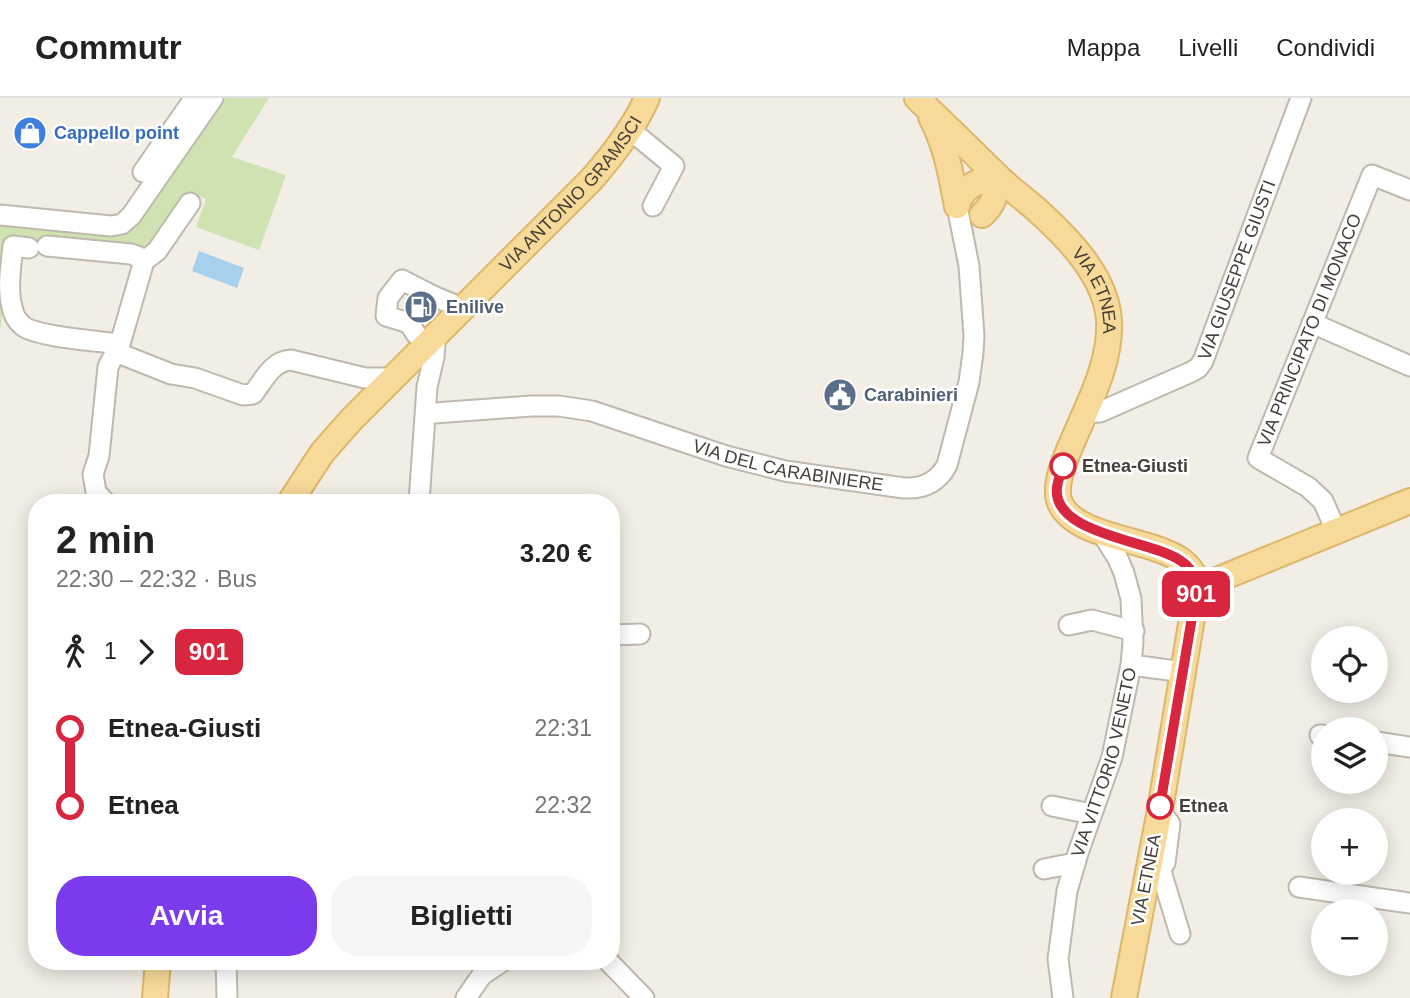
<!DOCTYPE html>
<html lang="it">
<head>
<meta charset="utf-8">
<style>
  :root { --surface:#fff; --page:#f6f6f6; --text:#222; --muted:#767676; --line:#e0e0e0; --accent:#7c3aed }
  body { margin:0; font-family:Arial,sans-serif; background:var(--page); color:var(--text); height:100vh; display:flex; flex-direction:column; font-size:26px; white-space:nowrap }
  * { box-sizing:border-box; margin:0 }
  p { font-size:23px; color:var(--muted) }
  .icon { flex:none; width:38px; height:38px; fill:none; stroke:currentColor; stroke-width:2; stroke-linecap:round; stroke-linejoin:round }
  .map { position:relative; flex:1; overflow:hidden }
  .panel { position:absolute; left:28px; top:396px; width:592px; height:476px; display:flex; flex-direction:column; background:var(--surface); border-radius:28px; box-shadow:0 4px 18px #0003 }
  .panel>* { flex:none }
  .badge { padding:0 14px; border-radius:10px; font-size:24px; line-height:46px }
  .controls { position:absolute; left:1311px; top:528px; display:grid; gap:14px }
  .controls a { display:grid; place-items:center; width:77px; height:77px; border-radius:50%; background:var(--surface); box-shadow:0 4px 18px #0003; font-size:35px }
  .map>.badge { position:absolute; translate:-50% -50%; box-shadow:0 0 0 4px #fff }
  .legs { display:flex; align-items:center; gap:10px; height:77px; padding:0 28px; font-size:23px }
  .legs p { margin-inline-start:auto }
  .overview { display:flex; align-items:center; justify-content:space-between; height:119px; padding:0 28px }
  h1 { font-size:38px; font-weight:700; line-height:52px }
  .cta { display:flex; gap:14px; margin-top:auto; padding:14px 28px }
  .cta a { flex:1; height:80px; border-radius:28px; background:var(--accent); color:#fff; font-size:28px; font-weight:700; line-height:80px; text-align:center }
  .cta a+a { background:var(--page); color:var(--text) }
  ul { padding:0 28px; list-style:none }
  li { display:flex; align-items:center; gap:24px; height:77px; font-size:26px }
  li i { display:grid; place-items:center; width:10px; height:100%; margin:0 9px; background:currentColor }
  li i::after { content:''; width:18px; height:18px; margin:-9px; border:5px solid; border-radius:50%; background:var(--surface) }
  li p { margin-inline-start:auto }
  li:first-child i { background:linear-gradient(#0000 50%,currentColor 0) }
  li:last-child i { background:linear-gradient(currentColor 50%,#0000 0) }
  header { display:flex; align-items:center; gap:42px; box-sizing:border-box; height:98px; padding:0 35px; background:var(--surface); border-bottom:2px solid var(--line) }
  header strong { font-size:33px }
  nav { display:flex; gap:38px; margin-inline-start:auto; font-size:24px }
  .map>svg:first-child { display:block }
  .green { fill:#cee3b1 }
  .water { fill:#a6d0eb }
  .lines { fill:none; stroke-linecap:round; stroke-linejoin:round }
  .minor-casing { stroke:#bfb8ac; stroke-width:23 }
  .major-casing { stroke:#dbb66b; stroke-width:28 }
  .minor { stroke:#fff; stroke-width:19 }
  .major { stroke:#f7da99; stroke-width:24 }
  .line-1-casing { stroke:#fff; stroke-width:16 }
  .line-1 { stroke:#d7263d; stroke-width:10 }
  .stop-1-dot { fill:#fff; stroke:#d7263d; stroke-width:3.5 }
  .labels { text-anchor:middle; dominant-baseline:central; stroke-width:5; stroke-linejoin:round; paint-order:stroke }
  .shop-label { font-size:18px; font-weight:bold; fill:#366cbe; stroke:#fff; text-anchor:start }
  .street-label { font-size:18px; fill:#443e36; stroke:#fff }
  .service-label { font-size:18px; font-weight:bold; fill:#4e5e75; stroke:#fff; text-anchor:start }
  .stop-label { font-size:18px; font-weight:bold; fill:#443e36; stroke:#fff; text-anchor:start }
</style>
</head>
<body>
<header>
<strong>Commutr</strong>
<nav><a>Mappa</a><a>Livelli</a><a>Condividi</a></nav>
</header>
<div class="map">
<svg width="1410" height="900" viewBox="0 0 1410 900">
  <rect width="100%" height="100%" fill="#f2eee6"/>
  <!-- green -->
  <path class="green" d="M 221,0 L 269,0 L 232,59 L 286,77 L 259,152 L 196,129 L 206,101 L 191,94 L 153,149 L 138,152 L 9,140 L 0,235 L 0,126 L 108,136 Z"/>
  <!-- water -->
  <path class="water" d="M 199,153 L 244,170 L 237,190 L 192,173 Z"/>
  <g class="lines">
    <defs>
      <g id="minor">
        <path d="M 629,31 L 674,68 L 653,108"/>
        <path d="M 143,74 L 191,5 L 193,0"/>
        <path d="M 190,105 L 157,153 L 144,163 L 120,246 L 119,253 L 123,257 L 171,276 L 195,280 L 243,297 L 253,296 C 264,282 272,263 291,262 L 365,280 L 392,280"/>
        <path d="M 0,117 L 111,128 L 122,126 L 131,118 L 213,0"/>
        <path d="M 47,148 L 131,156 L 139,159 L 144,163"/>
        <path d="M 29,150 L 13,148 C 11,168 7,190 12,209 C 13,216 17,223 23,228 C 37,239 99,243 120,246"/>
        <path d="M 409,225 L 386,218 L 388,200 L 402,182 L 433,198"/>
        <path d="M 1312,225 L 1410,268"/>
        <path d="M 416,236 L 409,225 L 433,198 L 462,210"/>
        <path id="s1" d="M 426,314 L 435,315 L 531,308 L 559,308 L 592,313 L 726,358 L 785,373 L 904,390 C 923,391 938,384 947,367 L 969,284 L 973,255 L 974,238 L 969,168 L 957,108"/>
        <path id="s2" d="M 1085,315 L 1100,314 L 1191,274 L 1198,270 L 1203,263 L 1301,0"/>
        <path d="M 105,404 L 96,394 L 93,376 L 99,358 L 108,269 L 113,259 L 119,253"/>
        <path d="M 419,404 L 427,289 L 434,259 L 435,247 L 432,240"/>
        <path id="s3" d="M 1336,432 L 1323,403 L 1308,389 L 1258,360 L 1372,77 L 1410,92"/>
        <path d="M 1069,527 L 1092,522 L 1134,533"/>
        <path d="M 611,537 L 640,536"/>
        <path d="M 1131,567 L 1184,574"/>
        <path d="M 1320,637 L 1323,637"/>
        <path d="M 1376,644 L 1410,649"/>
        <path d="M 1052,708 L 1091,716"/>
        <path d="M 1149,768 L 1160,770 L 1180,836"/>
        <path d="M 1160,770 L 1165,765 L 1170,726 L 1160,712"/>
        <path d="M 1044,771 L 1075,765"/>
        <path d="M 1299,789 L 1410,805"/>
        <path d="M 226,863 L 227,900"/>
        <path d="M 608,863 L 644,900"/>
        <path d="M 466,900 L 482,877 L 503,863"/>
        <path id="s4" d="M 1063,900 L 1058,861 L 1067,793 L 1078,755 L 1112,659 L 1131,567 L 1133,544 L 1131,501 L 1124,475 L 1118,461 L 1102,435"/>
      </g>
      <g id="major">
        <path id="s5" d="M 917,0 C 944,26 971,52 997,78 C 1010,91 1025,101 1038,113 C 1069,141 1106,179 1109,222 C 1111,258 1095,293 1081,324 C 1073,344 1051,384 1060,405 C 1076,441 1151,440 1182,463 C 1190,469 1194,476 1198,484 L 1160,712 L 1124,900"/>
        <path d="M 931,19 C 946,47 951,77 957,108"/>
        <path d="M 957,108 C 961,89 979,82 997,78 C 995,96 996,104 982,117"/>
        <path id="s6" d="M 290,404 L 322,355 L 351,322 L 591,82 C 612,58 634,30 647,0"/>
        <path d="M 1198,484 L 1208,484 L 1217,482 L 1410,403"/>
        <path d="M 155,900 L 158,863"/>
      </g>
    </defs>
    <!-- minor casing -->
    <use href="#minor" class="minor-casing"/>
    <!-- major casing -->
    <use href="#major" class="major-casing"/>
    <!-- minor -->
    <use href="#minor" class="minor"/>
    <!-- major -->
    <use href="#major" class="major"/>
  </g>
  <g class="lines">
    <defs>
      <path id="line-1" d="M 1063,368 C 1061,375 1058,382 1057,389 C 1051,437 1152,442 1181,463 C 1189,468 1194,476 1198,484 L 1160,708"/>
    </defs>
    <!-- line-1 casing -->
    <use href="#line-1" class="line-1-casing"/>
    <!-- line-1 -->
    <use href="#line-1" class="line-1"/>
  </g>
  <!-- icons -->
  <defs>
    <symbol id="shop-disc" viewBox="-11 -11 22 22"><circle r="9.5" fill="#3f7fe0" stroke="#fff"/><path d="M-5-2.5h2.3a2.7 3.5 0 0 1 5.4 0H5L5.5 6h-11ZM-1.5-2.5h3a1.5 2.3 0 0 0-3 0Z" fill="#fff"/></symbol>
    <symbol id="fuel-disc" viewBox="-11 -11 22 22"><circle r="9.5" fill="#5c6f8a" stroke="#fff"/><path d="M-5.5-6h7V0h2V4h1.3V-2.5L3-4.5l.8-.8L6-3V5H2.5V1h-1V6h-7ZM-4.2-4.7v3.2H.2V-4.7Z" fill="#fff"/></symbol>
    <symbol id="civic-disc" viewBox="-11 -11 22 22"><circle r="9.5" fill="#5c6f8a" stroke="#fff"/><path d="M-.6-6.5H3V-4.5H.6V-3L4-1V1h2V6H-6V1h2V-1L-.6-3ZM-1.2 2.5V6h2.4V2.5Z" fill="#fff"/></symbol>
  </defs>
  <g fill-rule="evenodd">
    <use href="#shop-disc" x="11" y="16" width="38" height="38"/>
    <use href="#fuel-disc" x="402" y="190" width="38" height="38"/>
    <use href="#civic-disc" x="821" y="278" width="38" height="38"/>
  </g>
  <!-- markers -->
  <g class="stop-1-dot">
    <circle cx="1063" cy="368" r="12"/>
    <circle cx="1160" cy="708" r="12"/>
  </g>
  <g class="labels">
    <!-- shop labels -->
    <g class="shop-label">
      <text x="54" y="35">Cappello point</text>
    </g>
    <!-- street labels -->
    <g class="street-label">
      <text stroke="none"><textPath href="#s6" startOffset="418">VIA ANTONIO GRAMSCI</textPath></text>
      <text stroke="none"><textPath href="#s2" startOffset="228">VIA GIUSEPPE GIUSTI</textPath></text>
      <text stroke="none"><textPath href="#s5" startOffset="266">VIA ETNEA</textPath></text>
      <text stroke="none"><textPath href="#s3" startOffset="248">VIA PRINCIPATO DI MONACO</textPath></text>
      <text stroke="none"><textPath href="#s1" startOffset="371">VIA DEL CARABINIERE</textPath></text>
      <text stroke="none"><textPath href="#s4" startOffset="242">VIA VITTORIO VENETO</textPath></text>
      <text transform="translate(1146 782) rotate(-79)">VIA ETNEA</text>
    </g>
    <!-- service labels -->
    <g class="service-label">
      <text x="446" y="209">Enilive</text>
      <text x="864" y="297">Carabinieri</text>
    </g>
    <!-- stop labels -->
    <g class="stop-label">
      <text x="1082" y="368">Etnea-Giusti</text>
      <text x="1179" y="708">Etnea</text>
    </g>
  </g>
</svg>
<div class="controls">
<a><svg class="icon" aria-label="locate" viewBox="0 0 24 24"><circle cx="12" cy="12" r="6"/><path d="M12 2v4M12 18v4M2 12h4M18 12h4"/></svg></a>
<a><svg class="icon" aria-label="layers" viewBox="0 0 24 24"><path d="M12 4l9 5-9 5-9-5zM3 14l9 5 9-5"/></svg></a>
<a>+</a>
<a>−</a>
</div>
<b class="badge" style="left:1196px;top:496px;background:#d7263d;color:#fff">901</b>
<section class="panel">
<div class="overview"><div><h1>2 min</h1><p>22:30 – 22:32 · Bus</p></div><b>3.20 €</b></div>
<div class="legs"><svg class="icon" aria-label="walk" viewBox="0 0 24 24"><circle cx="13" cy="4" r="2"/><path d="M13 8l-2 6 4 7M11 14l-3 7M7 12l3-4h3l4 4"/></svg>1<svg class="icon" aria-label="forward" viewBox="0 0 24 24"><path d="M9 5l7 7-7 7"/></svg><b class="badge" style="background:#d7263d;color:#fff">901</b></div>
<ul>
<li><i style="color:#d7263d"></i><b>Etnea-Giusti</b><p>22:31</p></li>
<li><i style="color:#d7263d"></i><b>Etnea</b><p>22:32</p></li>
</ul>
<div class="cta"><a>Avvia</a><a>Biglietti</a></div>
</section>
</div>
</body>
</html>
